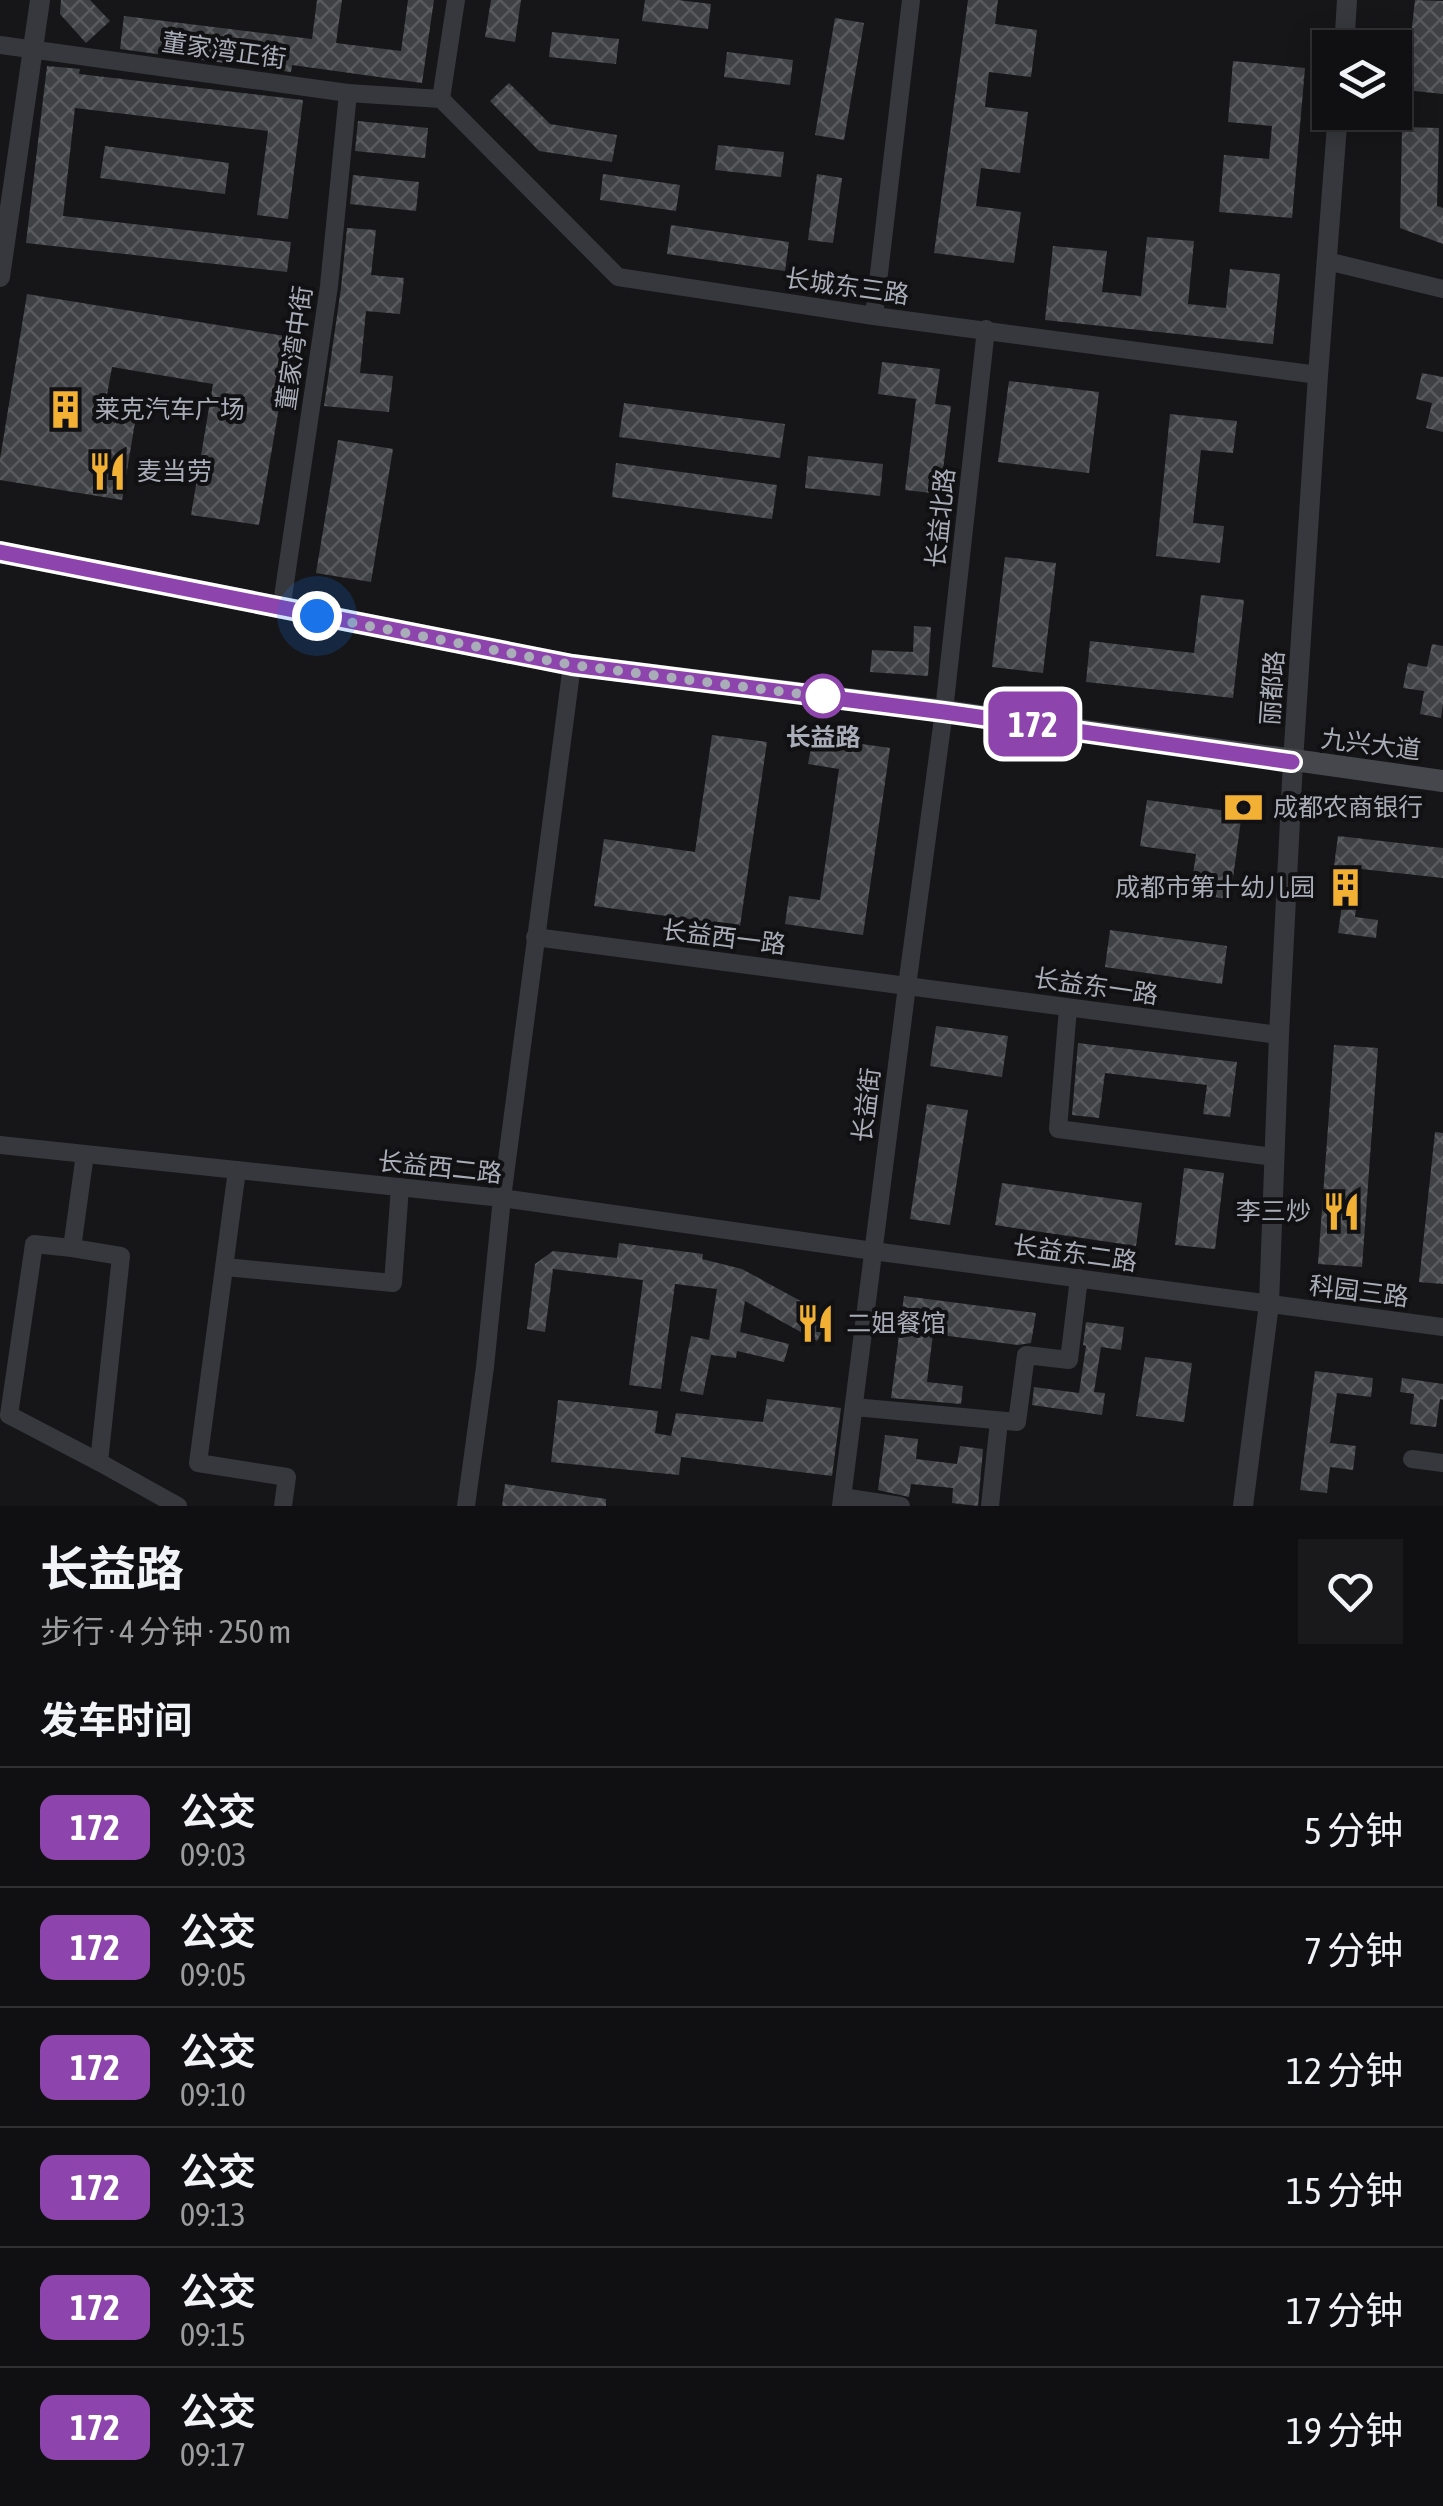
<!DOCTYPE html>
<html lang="zh">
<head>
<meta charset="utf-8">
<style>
  :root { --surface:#101012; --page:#19191b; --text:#f1f3f6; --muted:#9c9d9f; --line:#303032 }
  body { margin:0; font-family:"Asap Condensed","Noto Sans SC",sans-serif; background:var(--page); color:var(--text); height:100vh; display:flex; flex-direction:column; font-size:38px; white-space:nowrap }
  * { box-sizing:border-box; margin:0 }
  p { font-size:32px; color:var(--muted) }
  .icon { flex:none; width:55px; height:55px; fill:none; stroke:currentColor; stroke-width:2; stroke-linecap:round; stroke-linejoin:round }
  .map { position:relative; height:1506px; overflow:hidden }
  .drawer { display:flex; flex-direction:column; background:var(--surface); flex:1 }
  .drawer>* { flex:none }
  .badge { padding:0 20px; border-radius:15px; font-size:35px; line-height:65px }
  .controls { position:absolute; left:1312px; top:30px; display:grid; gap:20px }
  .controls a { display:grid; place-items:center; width:100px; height:100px; border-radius:0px; background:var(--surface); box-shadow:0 5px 25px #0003,0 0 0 2px var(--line); font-size:50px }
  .you { position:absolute; width:50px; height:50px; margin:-25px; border:8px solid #fff; border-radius:50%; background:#1a73e8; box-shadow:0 0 0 15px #1a73e833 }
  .map>.badge { position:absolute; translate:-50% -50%; box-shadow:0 0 0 5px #fff }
  h2 { padding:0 40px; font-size:38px; line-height:90px }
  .round { display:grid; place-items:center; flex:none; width:105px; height:105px; border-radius:0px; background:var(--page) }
  .summary { display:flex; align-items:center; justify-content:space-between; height:170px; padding:0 40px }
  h1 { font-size:48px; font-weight:700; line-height:75px }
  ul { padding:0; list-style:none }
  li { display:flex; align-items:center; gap:30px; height:120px; padding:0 40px; border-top:2px solid var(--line) }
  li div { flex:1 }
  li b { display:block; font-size:38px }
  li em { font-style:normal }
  li .badge { min-width:110px; font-weight:700; text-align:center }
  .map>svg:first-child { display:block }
  .building { fill:url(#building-cross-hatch) }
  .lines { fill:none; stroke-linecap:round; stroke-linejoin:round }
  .minor { stroke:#37383d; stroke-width:18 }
  .tertiary { stroke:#37383d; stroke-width:20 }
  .secondary { stroke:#45474d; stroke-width:22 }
  .line-casing { stroke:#fff; stroke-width:22 }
  .line { stroke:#8e44ad; stroke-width:15 }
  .walk { stroke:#a8adb8; stroke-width:10; stroke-dasharray:0 18 }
  .stop-dot { fill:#fff; stroke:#8e44ad; stroke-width:5 }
  .labels { text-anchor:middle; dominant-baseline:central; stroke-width:8; stroke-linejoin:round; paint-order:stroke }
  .street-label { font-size:25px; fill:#a8adb8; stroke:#111113 }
  .poi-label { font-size:25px; fill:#a8adb8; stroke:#111113; text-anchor:start }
  .stop-label { font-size:25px; font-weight:bold; fill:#a8adb8; stroke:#111113 }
</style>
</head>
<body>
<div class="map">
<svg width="1443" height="1506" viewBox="0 0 1443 1506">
  <defs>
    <pattern id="building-cross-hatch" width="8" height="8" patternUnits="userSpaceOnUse" patternTransform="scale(2.5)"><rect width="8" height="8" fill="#404145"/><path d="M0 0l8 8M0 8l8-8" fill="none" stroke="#595a5e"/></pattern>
  </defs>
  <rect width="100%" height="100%" fill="#161618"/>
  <!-- building -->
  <g class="building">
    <path d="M 61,0 L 90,0 L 110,21 L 86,43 L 60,14 Z"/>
    <path d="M 317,0 L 342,0 L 336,43 L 401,51 L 408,0 L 434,0 L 422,83 L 292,65 L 291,72 L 120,49 L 124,16 L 312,39 Z"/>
    <path d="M 491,0 L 521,0 L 515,42 L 485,37 Z"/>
    <path d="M 645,0 L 678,0 L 711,4 L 708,29 L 642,21 Z"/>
    <path d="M 968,0 L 998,0 L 995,24 L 1037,30 L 1031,77 L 989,72 L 985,107 L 1028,112 L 1020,173 L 981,168 L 976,206 L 1021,212 L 1014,263 L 934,253 Z"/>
    <path d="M 1415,0 L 1443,1 L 1443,94 L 1405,90 Z"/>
    <path d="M 835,18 L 864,23 L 844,140 L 815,135 Z"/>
    <path d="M 552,32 L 619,39 L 616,64 L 549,57 Z"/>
    <path d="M 727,52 L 793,60 L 790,85 L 724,77 Z"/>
    <path d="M 1233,61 L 1305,68 L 1292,218 L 1219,212 L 1224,155 L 1269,159 L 1272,126 L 1228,122 Z"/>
    <path d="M 47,66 L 80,69 L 79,74 L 303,100 L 288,219 L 257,215 L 268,131 L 75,108 L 63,216 L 291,242 L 287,272 L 26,243 Z"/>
    <path d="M 509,83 L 550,124 L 617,135 L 612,162 L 539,151 L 490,101 Z"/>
    <path d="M 358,121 L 428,128 L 425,158 L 355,151 Z"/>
    <path d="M 1402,127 L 1439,128 L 1437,206 L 1443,208 L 1443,244 L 1400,228 Z"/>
    <path d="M 718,145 L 784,152 L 781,177 L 715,170 Z"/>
    <path d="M 105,146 L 229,163 L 225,194 L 100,178 Z"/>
    <path d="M 603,174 L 680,185 L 676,211 L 600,200 Z"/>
    <path d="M 817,174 L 842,178 L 833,243 L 808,240 Z"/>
    <path d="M 353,175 L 419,182 L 416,211 L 350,204 Z"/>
    <path d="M 671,225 L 789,242 L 785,271 L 667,254 Z"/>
    <path d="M 347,228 L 376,230 L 371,275 L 404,278 L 400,314 L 366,311 L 360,373 L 393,376 L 389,412 L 324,406 L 341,288 Z"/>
    <path d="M 1147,237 L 1194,241 L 1188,304 L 1226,308 L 1230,269 L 1280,274 L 1273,344 L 1045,320 L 1053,246 L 1107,251 L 1102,292 L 1141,296 Z"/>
    <path d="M 27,294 L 291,337 L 259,525 L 191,515 L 213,384 L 112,367 L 105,406 L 137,411 L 122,500 L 0,480 L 0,459 Z"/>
    <path d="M 882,362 L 940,369 L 935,404 L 951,406 L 940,494 L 905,490 L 916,399 L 878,394 Z"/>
    <path d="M 1422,373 L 1443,377 L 1443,432 L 1426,428 L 1432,403 L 1416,399 Z"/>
    <path d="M 1009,381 L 1099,392 L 1089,473 L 998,462 Z"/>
    <path d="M 624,403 L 785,424 L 780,458 L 619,437 Z"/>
    <path d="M 1170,414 L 1237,421 L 1233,453 L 1201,450 L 1193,523 L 1224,526 L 1220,563 L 1156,556 Z"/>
    <path d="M 338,440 L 393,449 L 371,582 L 316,573 Z"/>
    <path d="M 808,456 L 883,464 L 880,496 L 805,488 Z"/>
    <path d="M 616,463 L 777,485 L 772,519 L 612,497 Z"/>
    <path d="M 1005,557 L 1056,563 L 1043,673 L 992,667 Z"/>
    <path d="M 1201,595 L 1244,600 L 1233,698 L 1086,682 L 1090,641 L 1194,653 Z"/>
    <path d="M 914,626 L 931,627 L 928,676 L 870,672 L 872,650 L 913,652 Z"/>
    <path d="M 1432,644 L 1443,646 L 1443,704 L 1441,718 L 1420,714 L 1424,691 L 1403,688 L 1408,663 L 1427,667 Z"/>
    <path d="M 712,735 L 767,742 L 740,926 L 594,906 L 604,839 L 695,852 Z"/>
    <path d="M 813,737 L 890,748 L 863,935 L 785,924 L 789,896 L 820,900 L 839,769 L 808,764 Z"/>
    <path d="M 1147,800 L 1242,813 L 1230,899 L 1190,894 L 1196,854 L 1140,846 Z"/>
    <path d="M 1338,836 L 1443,848 L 1443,878 L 1361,869 L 1355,917 L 1378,920 L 1376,938 L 1338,933 L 1343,898 L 1330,896 Z"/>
    <path d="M 1110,930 L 1227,946 L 1222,984 L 1105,967 Z"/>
    <path d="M 936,1026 L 1008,1036 L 1002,1077 L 930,1066 Z"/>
    <path d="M 1078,1043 L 1237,1062 L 1230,1117 L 1203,1114 L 1207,1085 L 1105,1073 L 1099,1118 L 1072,1115 Z"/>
    <path d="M 1334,1045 L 1378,1048 L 1362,1267 L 1318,1264 Z"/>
    <path d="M 927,1104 L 968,1110 L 950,1225 L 910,1219 Z"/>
    <path d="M 1435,1132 L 1443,1133 L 1443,1284 L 1419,1282 Z"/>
    <path d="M 1184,1168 L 1224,1173 L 1215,1249 L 1175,1245 Z"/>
    <path d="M 1002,1183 L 1142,1203 L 1136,1246 L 995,1225 Z"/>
    <path d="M 619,1243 L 703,1254 L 702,1259 L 742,1269 L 830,1317 L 817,1341 L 745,1301 L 740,1332 L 789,1344 L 784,1362 L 737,1351 L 736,1358 L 711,1355 L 703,1395 L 680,1391 L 691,1336 L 709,1340 L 717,1289 L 675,1284 L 661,1389 L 629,1385 L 643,1280 L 553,1269 L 545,1332 L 527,1329 L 535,1264 L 553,1251 L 617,1258 Z"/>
    <path d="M 904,1296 L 1036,1313 L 1031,1343 L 1018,1345 L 933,1334 L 927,1382 L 963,1386 L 961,1404 L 891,1398 Z"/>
    <path d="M 1086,1322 L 1124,1327 L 1121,1350 L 1101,1347 L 1094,1392 L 1105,1393 L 1102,1415 L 1032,1405 L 1034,1387 L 1079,1393 L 1086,1346 L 1083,1345 Z"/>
    <path d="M 1145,1357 L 1192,1363 L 1184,1422 L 1136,1416 Z"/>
    <path d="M 1315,1371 L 1373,1378 L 1371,1397 L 1337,1393 L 1330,1443 L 1356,1446 L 1353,1470 L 1330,1467 L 1327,1493 L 1300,1490 Z"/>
    <path d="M 1402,1378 L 1443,1384 L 1443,1400 L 1440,1399 L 1436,1427 L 1410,1424 L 1414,1394 L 1400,1392 Z"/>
    <path d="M 767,1399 L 841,1408 L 832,1476 L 681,1457 L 679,1475 L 551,1462 L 558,1400 L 658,1411 L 655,1433 L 671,1436 L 676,1413 L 763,1422 Z"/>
    <path d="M 885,1435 L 918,1439 L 916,1459 L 957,1464 L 960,1446 L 983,1449 L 978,1506 L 952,1503 L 953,1488 L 911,1484 L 909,1497 L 878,1490 Z"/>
    <path d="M 505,1484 L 606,1499 L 606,1506 L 502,1506 Z"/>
  </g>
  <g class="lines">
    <!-- minor -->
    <g class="minor">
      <path d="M 0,45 L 348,93 L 441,99"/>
      <path d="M 441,99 L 618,277 L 874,316 L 1318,375"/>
      <path d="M 441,99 L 456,0"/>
      <path d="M 1327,261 L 1443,289"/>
      <path d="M 874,316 L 911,0"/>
      <path d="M 281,610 L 329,286 L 348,93"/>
      <path d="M 535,937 L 1279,1035"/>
      <path d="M 1068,1008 L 1058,1129 L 1274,1157"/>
      <path d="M 0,1145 L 502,1198 L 873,1251 L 1443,1327"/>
      <path d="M 85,1154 L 72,1248 L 121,1256 L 99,1462 L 178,1506"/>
      <path d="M 237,1170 L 198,1463 L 287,1477 L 283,1506"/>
      <path d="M 72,1248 L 34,1244 L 9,1415 L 99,1462"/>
      <path d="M 225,1267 L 393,1283 L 400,1187"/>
      <path d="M 854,1407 L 1017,1422 L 1026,1355 L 1069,1360 L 1079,1278"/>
      <path d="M 1412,1459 L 1443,1463"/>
      <path d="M 842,1497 L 901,1506"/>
      <path d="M 466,1506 L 485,1367 L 502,1198 L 572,665"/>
      <path d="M 841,1506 L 907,986 L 944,711 L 986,329"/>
      <path d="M 990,1506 L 999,1421"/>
    </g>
    <!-- tertiary -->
    <g class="tertiary">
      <path d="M 1344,48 L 1347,0"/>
      <path d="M 0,277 L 40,0"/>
      <path d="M 1243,1506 L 1269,1304 L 1279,1035 L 1293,762 L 1318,375 L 1338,112"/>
    </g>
    <!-- secondary -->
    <path class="secondary" d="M 0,552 L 572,665 L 944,711 L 1443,781"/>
  </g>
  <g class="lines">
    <defs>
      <path id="line" d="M 0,552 L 572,665 L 944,712 L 1292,762"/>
    </defs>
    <!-- line casing -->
    <use href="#line" class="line-casing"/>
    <!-- line -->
    <use href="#line" class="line"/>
    <!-- walk -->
    <path class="walk" d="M 317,616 L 572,665 L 832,698 L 823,696"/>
  </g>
  <!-- icons -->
  <defs>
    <symbol id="building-bare" viewBox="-9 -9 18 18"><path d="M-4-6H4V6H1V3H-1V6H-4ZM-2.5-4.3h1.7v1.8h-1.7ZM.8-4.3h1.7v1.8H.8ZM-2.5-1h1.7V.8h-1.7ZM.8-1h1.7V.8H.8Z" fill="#f2b134" stroke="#111113" stroke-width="2.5" paint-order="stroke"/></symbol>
    <symbol id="restaurant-bare" viewBox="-9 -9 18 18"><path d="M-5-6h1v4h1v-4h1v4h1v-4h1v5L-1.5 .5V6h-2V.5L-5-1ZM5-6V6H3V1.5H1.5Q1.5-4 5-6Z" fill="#f2b134" stroke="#111113" stroke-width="2.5" paint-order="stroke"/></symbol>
    <symbol id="bank-bare" viewBox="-9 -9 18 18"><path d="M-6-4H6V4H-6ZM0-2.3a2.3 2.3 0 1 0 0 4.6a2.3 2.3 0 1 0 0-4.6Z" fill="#f2b134" stroke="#111113" stroke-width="2.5" paint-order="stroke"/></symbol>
  </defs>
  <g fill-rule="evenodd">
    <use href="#building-bare" x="38" y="382" width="55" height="55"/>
    <use href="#restaurant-bare" x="80" y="444" width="55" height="55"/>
    <use href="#bank-bare" x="1216" y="780" width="55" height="55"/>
    <use href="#building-bare" x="1318" y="860" width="55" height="55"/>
    <use href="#restaurant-bare" x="1314" y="1184" width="55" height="55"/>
    <use href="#restaurant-bare" x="788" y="1296" width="55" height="55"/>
  </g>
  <!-- markers -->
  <circle class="stop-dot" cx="823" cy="696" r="20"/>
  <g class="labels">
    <!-- street labels -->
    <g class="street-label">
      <text transform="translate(224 50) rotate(8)">董家湾正街</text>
      <text transform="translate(847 286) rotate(8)">长城东三路</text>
      <text transform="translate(294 348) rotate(-82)">董家湾中街</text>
      <text transform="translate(940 518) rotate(-84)">长益北路</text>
      <text transform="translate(1272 688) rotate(-86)">丽都路</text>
      <text transform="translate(1371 744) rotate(7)">九兴大道</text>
      <text transform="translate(724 937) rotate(7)">长益西一路</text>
      <text transform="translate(1096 986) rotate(8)">长益东一路</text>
      <text transform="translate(866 1105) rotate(-83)">长益街</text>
      <text transform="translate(440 1167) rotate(6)">长益西二路</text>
      <text transform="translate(1075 1253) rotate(8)">长益东二路</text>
      <text transform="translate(1359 1291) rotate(7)">科园三路</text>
    </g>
    <!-- poi labels -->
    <g class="poi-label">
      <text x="95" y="409">莱克汽车广场</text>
      <text x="137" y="471">麦当劳</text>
      <text x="1273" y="807">成都农商银行</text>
      <text x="1315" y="887" text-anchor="end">成都市第十幼儿园</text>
      <text x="1311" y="1211" text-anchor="end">李三炒</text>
      <text x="846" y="1323">二姐餐馆</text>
    </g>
    <!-- stop labels -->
    <g class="stop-label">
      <text x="823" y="737">长益路</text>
    </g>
  </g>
</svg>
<div class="controls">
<a><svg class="icon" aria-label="layers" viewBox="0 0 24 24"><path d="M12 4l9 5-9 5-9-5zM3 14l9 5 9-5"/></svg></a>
</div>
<div class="you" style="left:317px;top:616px"></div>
<b class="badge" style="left:1033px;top:724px;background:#8e44ad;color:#fff">172</b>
</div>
<section class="drawer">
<div class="summary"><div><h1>长益路</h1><p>步行 · 4 分钟 · 250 m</p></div><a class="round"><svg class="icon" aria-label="heart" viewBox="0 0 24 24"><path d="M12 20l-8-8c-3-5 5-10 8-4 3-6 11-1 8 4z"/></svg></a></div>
<h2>发车时间</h2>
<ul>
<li><span class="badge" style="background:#8e44ad;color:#fff">172</span><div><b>公交</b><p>09:03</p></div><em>5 分钟</em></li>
<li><span class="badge" style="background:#8e44ad;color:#fff">172</span><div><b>公交</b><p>09:05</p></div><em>7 分钟</em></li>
<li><span class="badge" style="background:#8e44ad;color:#fff">172</span><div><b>公交</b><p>09:10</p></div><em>12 分钟</em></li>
<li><span class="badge" style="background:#8e44ad;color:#fff">172</span><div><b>公交</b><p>09:13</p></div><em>15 分钟</em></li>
<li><span class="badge" style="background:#8e44ad;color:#fff">172</span><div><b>公交</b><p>09:15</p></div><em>17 分钟</em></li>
<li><span class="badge" style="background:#8e44ad;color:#fff">172</span><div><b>公交</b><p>09:17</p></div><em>19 分钟</em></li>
</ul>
</section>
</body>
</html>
